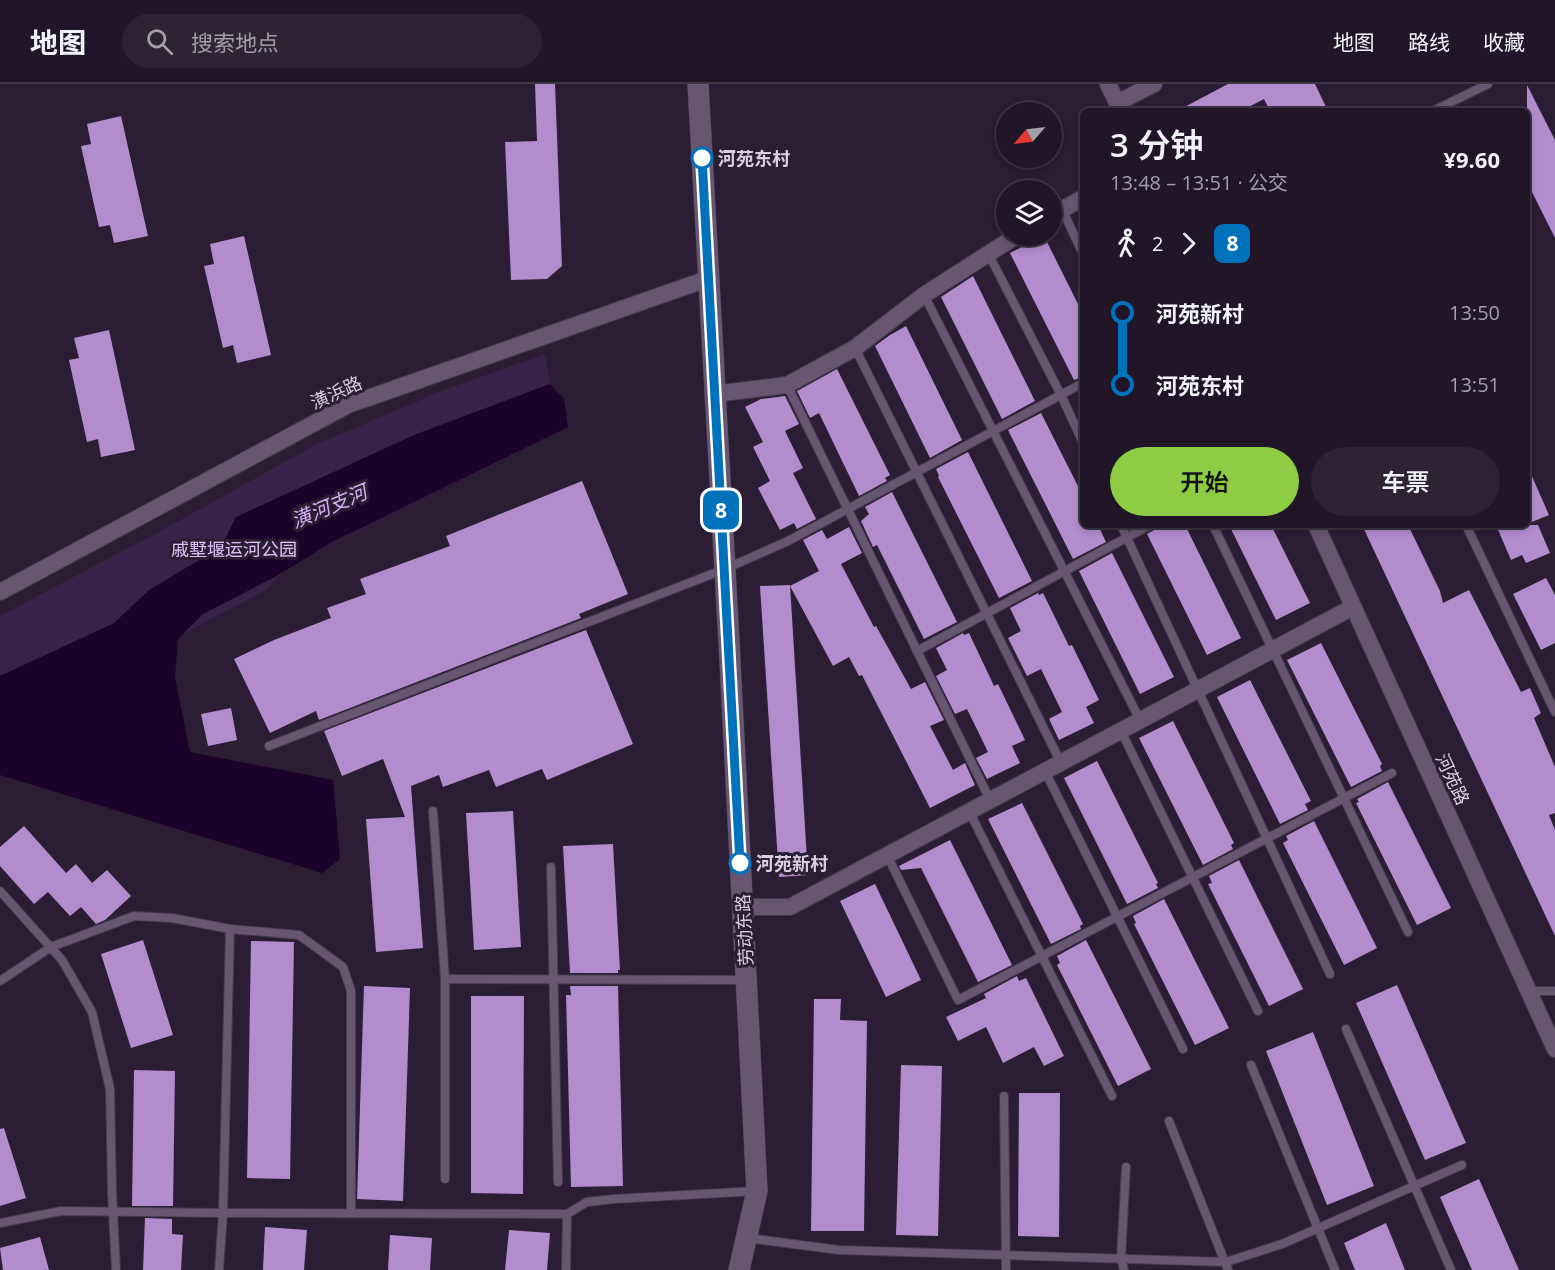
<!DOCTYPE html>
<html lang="zh">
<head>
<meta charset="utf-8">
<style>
  :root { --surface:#201627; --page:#2d2333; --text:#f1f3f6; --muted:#a29fa7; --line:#3d3544; --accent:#8ecd43 }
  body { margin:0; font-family:"Open Sans","Noto Sans SC",sans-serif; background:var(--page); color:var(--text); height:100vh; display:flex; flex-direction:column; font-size:22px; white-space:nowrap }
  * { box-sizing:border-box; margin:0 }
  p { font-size:20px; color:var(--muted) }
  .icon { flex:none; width:33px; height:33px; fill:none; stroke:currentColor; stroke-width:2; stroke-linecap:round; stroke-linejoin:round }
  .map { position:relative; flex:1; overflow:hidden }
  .sheet { position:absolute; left:1080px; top:24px; width:450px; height:420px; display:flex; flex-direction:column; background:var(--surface); border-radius:9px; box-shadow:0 3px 9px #0003,0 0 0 2px var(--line) }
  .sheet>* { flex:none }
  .badge { padding:0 12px; border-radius:9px; font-size:21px; line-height:39px }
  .needle { width:39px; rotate:242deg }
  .buttons { position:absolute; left:996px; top:18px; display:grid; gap:12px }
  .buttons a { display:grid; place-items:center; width:66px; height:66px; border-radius:50%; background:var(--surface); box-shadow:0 3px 9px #0003,0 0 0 2px var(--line); font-size:30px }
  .map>.badge { position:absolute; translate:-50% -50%; box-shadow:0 0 0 3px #fff }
  .legs { display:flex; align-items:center; gap:9px; height:66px; padding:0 30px; font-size:20px }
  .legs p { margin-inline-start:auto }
  .head { display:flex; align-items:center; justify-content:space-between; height:102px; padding:0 30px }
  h1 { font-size:33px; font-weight:600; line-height:45px }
  .action { display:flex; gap:12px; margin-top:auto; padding:12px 30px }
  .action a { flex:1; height:69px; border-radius:36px; background:var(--accent); color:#111; font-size:24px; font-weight:600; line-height:69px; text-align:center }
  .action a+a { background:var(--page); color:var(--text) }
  ul { padding:0 30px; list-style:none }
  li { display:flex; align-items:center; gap:21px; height:72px; font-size:22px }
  li i { display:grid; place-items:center; width:9px; height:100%; margin:0 8px; background:currentColor }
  li i::after { content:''; width:15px; height:15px; margin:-8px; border:4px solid; border-radius:50%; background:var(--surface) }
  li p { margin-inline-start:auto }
  li:first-child i { background:linear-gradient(#0000 50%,currentColor 0) }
  li:last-child i { background:linear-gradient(currentColor 50%,#0000 0) }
  header { display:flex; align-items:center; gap:36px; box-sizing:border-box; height:84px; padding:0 30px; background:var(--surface); border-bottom:2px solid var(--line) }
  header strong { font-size:28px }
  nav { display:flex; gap:33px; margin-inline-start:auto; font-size:21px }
  .search { width:420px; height:54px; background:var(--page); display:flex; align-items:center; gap:15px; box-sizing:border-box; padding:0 21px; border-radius:33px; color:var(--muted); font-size:22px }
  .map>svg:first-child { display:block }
  .green { fill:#3a234a }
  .water { fill:#1c022a }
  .building { fill:#b38cce }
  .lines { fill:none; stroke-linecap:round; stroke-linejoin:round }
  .service-casing { stroke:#463b4e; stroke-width:10 }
  .minor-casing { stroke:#463b4e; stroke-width:18 }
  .tertiary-casing { stroke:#463b4e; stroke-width:22 }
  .service { stroke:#665671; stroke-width:8 }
  .minor { stroke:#665671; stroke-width:16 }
  .tertiary { stroke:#665671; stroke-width:21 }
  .line-1-casing { stroke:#fff; stroke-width:14 }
  .line-1 { stroke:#0072bc; stroke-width:9 }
  .stop-1-dot { fill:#fff; stroke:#0072bc; stroke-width:3 }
  .labels { text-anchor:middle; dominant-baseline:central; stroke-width:6; stroke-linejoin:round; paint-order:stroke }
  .stop-label { font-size:18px; font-weight:bold; fill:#d8d0df; stroke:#2b1d34; text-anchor:start }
  .street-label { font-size:18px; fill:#d8d0df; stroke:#2b1d34 }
  .park-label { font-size:18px; fill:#e0c1f7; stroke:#2b1d34 }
  .water-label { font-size:20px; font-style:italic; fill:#d9b0f7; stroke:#2b1d34 }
</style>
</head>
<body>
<header>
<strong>地图</strong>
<div class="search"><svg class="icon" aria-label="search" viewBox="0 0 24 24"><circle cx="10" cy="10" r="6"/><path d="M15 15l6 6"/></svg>搜索地点</div>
<nav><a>地图</a><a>路线</a><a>收藏</a></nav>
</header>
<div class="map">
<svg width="1555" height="1186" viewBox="0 0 1555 1186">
  <rect width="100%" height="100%" fill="#2b1d34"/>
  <!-- green -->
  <path class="green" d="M 545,270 L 550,300 L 414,351 L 266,506 L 0,647 L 0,532 L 177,438 L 315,361 L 441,307 Z"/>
  <!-- water -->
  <path class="water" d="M 550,300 L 564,315 L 568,343 L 332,458 L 275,493 L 203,530 L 178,555 L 175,594 L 190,668 L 333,696 L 340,775 L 322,789 L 0,691 L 0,592 L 114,539 L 149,506 L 221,463 L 236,433 L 414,351 Z"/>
  <!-- building -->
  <g class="building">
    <path d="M 535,0 L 555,0 L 562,182 L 547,195 L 511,196 L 505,58 L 537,57 Z"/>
    <path d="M 1228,0 L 1315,0 L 1328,27 L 1270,27 L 1264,15 L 1241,27 L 1177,27 Z"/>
    <path d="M 1527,1 L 1555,56 L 1555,154 L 1527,98 Z"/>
    <path d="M 121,32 L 148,152 L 114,159 L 110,141 L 99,143 L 81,62 L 91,60 L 87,40 Z"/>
    <path d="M 244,152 L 271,271 L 237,279 L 233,261 L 223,264 L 204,182 L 214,180 L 210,160 Z"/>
    <path d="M 1044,152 L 1083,230 L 1083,293 L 1074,296 L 1010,169 Z"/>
    <path d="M 973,192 L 1035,317 L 1002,335 L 941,213 Z"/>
    <path d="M 906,242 L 962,356 L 930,374 L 875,262 L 890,251 Z"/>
    <path d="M 109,246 L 135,366 L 101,373 L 98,355 L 87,358 L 69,276 L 79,274 L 74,254 Z"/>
    <path d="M 837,285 L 890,391 L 885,394 L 887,397 L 859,412 L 819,329 L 810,334 L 797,307 Z"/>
    <path d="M 785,312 L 799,340 L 785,347 L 803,384 L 793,389 L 816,435 L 797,445 L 794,439 L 780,446 L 758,404 L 770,397 L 753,363 L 763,358 L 745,323 L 761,315 Z"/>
    <path d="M 1041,329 L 1083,412 L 1083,441 L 1098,441 L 1106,458 L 1073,475 L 1008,346 Z"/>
    <path d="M 968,368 L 1032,497 L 999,514 L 938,393 L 939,392 L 936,385 Z"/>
    <path d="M 1527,381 L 1549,431 L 1527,440 Z"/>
    <path d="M 582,397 L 628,510 L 579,530 L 581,534 L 319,636 L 316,627 L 270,649 L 234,575 L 274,556 L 331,534 L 327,524 L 366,510 L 360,495 L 450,462 L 446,452 Z"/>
    <path d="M 892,408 L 957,538 L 924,555 L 877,461 L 873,463 L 861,437 L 869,430 L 865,423 Z"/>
    <path d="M 1163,441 L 1185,441 L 1241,554 L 1207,571 L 1147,450 Z"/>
    <path d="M 1229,441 L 1271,441 L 1310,519 L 1276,536 Z"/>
    <path d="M 1362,441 L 1408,441 L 1440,507 L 1443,519 L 1469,506 L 1521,608 L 1530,604 L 1541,629 L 1534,634 L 1555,683 L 1555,729 L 1549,731 L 1555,746 L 1555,852 Z"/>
    <path d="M 1496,441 L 1538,441 L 1550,469 L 1526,479 L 1522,471 L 1511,476 Z"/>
    <path d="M 849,443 L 862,469 L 841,480 L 874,543 L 876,542 L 911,605 L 925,598 L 944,636 L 930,642 L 953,686 L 965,679 L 975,701 L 930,724 L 862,591 L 859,592 L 849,573 L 833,582 L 790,502 L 819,487 L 803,456 L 822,446 L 827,455 Z"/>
    <path d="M 1112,469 L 1174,593 L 1140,610 L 1079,487 Z"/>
    <path d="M 1546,494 L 1555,511 L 1555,559 L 1541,566 L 1513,510 Z"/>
    <path d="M 790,501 L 808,791 L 779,793 L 760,502 Z"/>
    <path d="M 1038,509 L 1039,511 L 1043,509 L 1069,562 L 1072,561 L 1099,616 L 1086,623 L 1094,639 L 1059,656 L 1049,635 L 1062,628 L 1041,585 L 1027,592 L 1008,554 L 1021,547 L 1010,524 Z"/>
    <path d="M 586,546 L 633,660 L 547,696 L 542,685 L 496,703 L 489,686 L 443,703 L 439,691 L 411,702 L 423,864 L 376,868 L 366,735 L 405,733 L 383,675 L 342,692 L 324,647 Z"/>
    <path d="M 963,549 L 964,551 L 969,549 L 994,602 L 998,600 L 1025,656 L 1012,662 L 1020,679 L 987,695 L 976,674 L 988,668 L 967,625 L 955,630 L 936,592 L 947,586 L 936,564 Z"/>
    <path d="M 1321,559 L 1382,680 L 1380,682 L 1382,687 L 1351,703 L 1287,576 Z"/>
    <path d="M 1250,596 L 1311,717 L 1305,720 L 1308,726 L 1280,740 L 1217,613 Z"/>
    <path d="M 231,624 L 237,656 L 208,662 L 201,630 Z"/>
    <path d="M 1173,637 L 1234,759 L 1231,761 L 1233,765 L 1203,781 L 1139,654 Z"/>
    <path d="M 1097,677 L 1158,799 L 1156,800 L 1158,804 L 1127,820 L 1064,694 Z"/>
    <path d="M 1388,698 L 1451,824 L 1417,841 L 1356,719 L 1359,718 L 1357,715 Z"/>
    <path d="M 1022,719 L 1083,840 L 1080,842 L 1081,845 L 1051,860 L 988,735 Z"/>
    <path d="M 513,727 L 521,863 L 474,866 L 466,729 Z"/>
    <path d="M 1314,737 L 1377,864 L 1344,881 L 1283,759 L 1288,756 L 1286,752 Z"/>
    <path d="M 24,742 L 66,789 L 76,780 L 92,799 L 107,786 L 131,812 L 105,836 L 96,840 L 81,823 L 70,832 L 48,808 L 34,820 L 0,782 L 0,763 Z"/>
    <path d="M 950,756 L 1012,881 L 978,898 L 921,784 L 901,786 L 899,782 Z"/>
    <path d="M 613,760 L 620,886 L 618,886 L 618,889 L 570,889 L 563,762 Z"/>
    <path d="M 1239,776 L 1303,905 L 1269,922 L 1208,800 L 1212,799 L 1209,792 Z"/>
    <path d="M 875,800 L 921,896 L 886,913 L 840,817 Z"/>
    <path d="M 1164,815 L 1229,944 L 1195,961 L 1134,840 L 1136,839 L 1133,832 Z"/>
    <path d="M 143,856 L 173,951 L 131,964 L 101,870 Z"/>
    <path d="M 1086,856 L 1151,985 L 1118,1002 L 1057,881 L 1060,879 L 1057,872 Z"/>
    <path d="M 251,857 L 294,858 L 290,1095 L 247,1094 Z"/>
    <path d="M 1017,892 L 1019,897 L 1026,894 L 1064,972 L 1044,982 L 1034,963 L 1003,979 L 986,943 L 958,957 L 946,933 L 986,914 L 984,910 Z"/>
    <path d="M 1397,901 L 1466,1059 L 1425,1076 L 1356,919 Z"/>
    <path d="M 364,902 L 410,904 L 403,1117 L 357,1115 Z"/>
    <path d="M 570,902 L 618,902 L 623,1102 L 571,1103 L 566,911 L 571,911 Z"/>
    <path d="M 471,912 L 524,912 L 523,1110 L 471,1109 Z"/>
    <path d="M 814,915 L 841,915 L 840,936 L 867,937 L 864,1147 L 811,1147 Z"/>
    <path d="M 1313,948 L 1374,1102 L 1327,1121 L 1266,967 Z"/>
    <path d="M 901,981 L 942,982 L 938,1152 L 896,1151 Z"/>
    <path d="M 134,986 L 175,987 L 173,1122 L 132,1122 Z"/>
    <path d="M 1019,1009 L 1060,1009 L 1059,1153 L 1018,1152 Z"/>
    <path d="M 4,1044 L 26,1114 L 0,1122 L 0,1045 Z"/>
    <path d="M 1479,1095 L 1519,1186 L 1472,1186 L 1440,1113 Z"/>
    <path d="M 145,1134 L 172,1135 L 172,1150 L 183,1151 L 181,1186 L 143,1186 Z"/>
    <path d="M 1386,1139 L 1405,1186 L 1355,1186 L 1344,1159 Z"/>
    <path d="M 265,1143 L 307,1146 L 304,1186 L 263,1186 Z"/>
    <path d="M 509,1146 L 550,1149 L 547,1186 L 505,1186 Z"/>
    <path d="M 390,1151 L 432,1154 L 430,1186 L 388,1186 Z"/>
    <path d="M 40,1153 L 49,1186 L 3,1186 L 0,1164 Z"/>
  </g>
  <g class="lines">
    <defs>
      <g id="service">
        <path d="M 1433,27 L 1488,0"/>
        <path d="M 1062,125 L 1083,170"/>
        <path d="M 988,169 L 1061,311 L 1083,359"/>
        <path d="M 924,211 L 1140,636"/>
        <path d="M 855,264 L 1061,679"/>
        <path d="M 787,301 L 990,716"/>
        <path d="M 1121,441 L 1330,890"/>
        <path d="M 1213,441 L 1408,848"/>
        <path d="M 1466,441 L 1555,628"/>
        <path d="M 917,567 L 1150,441"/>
        <path d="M 1121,647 L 1258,927"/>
        <path d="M 269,662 L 725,485 L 788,457 L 1083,299"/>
        <path d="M 1045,687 L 1183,965"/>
        <path d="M 433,727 L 445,895 L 445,1095"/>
        <path d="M 969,727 L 1112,1012"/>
        <path d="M 887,771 L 958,916 L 1392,689"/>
        <path d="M 551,783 L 558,1098"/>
        <path d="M 0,807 L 62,876 L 92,928 L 110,1005 L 112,1108 L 116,1186"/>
        <path d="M 445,895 L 746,896"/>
        <path d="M 0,897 L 51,863 L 134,832 L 172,834 L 230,845 L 299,851 L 343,883 L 351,907 L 351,1129"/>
        <path d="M 1529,907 L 1555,907"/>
        <path d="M 1346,945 L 1451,1186"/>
        <path d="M 1251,981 L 1335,1186"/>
        <path d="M 1004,1012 L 1006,1186"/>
        <path d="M 1169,1037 L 1228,1186"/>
        <path d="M 0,1139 L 61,1127 L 223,1129 L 567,1130"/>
        <path d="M 748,1154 L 839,1166 L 1226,1178 L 1282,1160 L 1462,1081"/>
        <path d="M 219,1186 L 223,1129 L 230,845"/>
        <path d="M 566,1186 L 567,1130 L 587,1118 L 614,1115 L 756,1107"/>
        <path d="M 1124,1186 L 1121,1174 L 1126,1083"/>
      </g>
      <g id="minor">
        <path d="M 1108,0 L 1121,27"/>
        <path d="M 1117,19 L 1154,0"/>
        <path d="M 1052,131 L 1083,114"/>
        <path d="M 714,310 L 787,301 L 855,264 L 924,211 L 1016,152"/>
        <path d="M 1316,441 L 1555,965"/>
        <path d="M 0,508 L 348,321 L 710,194"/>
        <path d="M 743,823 L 790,823 L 1353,523"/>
      </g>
      <path id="tertiary" d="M 698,0 L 729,558 L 757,1107 L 739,1186"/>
    </defs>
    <!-- service casing -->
    <use href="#service" class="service-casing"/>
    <!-- minor casing -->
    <use href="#minor" class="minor-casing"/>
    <!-- tertiary casing -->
    <use href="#tertiary" class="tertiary-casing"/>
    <!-- service -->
    <use href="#service" class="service"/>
    <!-- minor -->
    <use href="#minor" class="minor"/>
    <!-- tertiary -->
    <use href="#tertiary" class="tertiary"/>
  </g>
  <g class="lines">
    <defs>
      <path id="line-1" d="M 702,74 L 740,779"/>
    </defs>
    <!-- line-1 casing -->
    <use href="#line-1" class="line-1-casing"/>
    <!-- line-1 -->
    <use href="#line-1" class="line-1"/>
  </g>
  <!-- markers -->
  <g class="stop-1-dot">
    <circle cx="702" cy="74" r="10"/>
    <circle cx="740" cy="779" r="10"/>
  </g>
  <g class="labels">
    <!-- stop labels -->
    <g class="stop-label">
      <text x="718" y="74">河苑东村</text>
      <text x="756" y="779">河苑新村</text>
    </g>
    <!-- street labels -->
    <g class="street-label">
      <text transform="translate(336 308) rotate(-24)">潢浜路</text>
      <text transform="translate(1453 695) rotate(65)">河苑路</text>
      <text transform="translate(744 846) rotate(-93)">劳动东路</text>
    </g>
    <!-- park labels -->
    <g class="park-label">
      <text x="234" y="465">戚墅堰运河公园</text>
    </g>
    <!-- water labels -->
    <g class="water-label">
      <text transform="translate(329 422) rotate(-23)">潢河支河</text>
    </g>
  </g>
</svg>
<div class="buttons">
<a><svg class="needle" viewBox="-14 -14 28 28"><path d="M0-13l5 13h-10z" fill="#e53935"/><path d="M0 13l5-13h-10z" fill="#a29fa7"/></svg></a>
<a><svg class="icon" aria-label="layers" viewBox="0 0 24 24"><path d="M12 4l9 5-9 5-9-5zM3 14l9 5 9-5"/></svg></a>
</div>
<b class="badge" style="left:721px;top:426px;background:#0072bc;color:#fff">8</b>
<section class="sheet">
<div class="head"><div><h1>3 分钟</h1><p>13:48 – 13:51 · 公交</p></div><b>¥9.60</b></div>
<div class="legs"><svg class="icon" aria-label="walk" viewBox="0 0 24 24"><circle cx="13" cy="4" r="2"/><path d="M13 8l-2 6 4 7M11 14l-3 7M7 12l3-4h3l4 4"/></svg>2<svg class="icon" aria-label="forward" viewBox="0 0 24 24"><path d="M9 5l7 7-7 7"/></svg><b class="badge" style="background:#0072bc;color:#fff">8</b></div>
<ul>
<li><i style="color:#0072bc"></i><b>河苑新村</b><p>13:50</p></li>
<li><i style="color:#0072bc"></i><b>河苑东村</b><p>13:51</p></li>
</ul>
<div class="action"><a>开始</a><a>车票</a></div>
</section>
</div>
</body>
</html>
